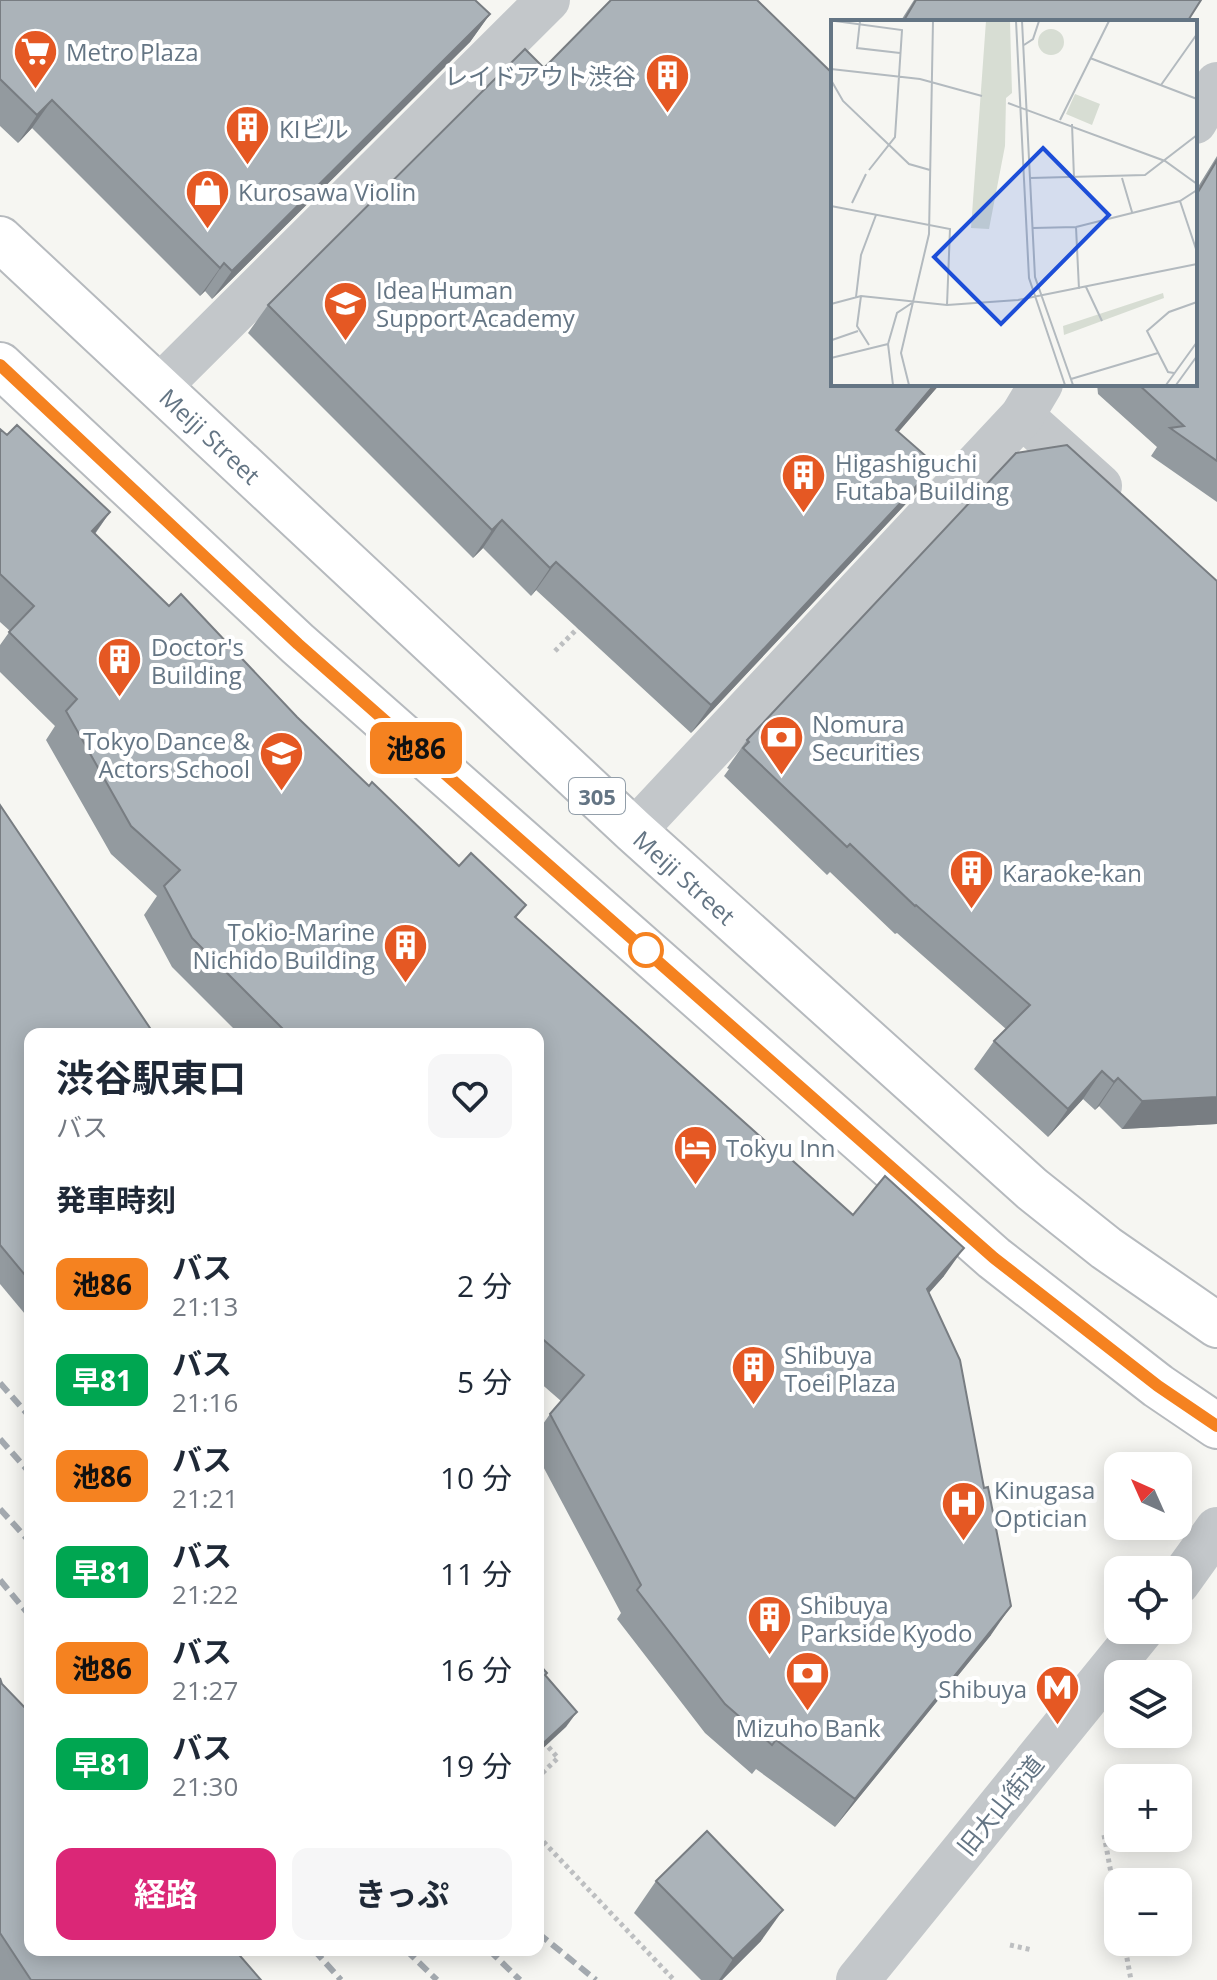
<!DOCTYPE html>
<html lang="ja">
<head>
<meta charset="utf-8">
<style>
  :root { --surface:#fff; --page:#f6f6f7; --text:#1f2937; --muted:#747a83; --accent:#db2777 }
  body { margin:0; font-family:"Open Sans","Noto Sans JP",sans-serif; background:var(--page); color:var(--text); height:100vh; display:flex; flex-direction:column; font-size:30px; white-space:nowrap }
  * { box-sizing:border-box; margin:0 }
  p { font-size:26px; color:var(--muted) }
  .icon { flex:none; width:44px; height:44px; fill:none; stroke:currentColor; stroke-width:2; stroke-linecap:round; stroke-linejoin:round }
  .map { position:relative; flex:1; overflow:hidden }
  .side { position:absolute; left:24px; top:1028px; width:520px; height:928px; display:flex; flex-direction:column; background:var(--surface); border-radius:16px; box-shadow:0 4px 20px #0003 }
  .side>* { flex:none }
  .badge { padding:0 16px; border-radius:12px; font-size:28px; line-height:52px }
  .needle { width:52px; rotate:315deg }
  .fabs { position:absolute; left:1104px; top:1452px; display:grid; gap:16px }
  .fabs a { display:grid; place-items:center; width:88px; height:88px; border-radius:16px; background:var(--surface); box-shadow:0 4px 20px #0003; font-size:40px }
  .map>.badge { position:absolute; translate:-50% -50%; box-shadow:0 0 0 4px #fff }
  h2 { padding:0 32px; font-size:30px; line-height:72px }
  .round { display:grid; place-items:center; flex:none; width:84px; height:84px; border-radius:16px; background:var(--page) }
  .headline { display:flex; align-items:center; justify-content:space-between; height:136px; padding:0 32px }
  h1 { font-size:38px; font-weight:700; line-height:60px }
  .button { display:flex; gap:16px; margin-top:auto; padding:16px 32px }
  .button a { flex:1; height:92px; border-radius:16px; background:var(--accent); color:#fff; font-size:32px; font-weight:700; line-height:92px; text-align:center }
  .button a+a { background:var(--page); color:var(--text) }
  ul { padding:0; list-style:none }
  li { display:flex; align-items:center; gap:24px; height:96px; padding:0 32px }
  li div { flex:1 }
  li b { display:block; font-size:30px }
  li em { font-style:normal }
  li .badge { min-width:88px; font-weight:700; text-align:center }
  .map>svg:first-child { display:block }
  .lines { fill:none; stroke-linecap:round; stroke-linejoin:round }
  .primary-casing { stroke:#b6babe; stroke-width:48 }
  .path { stroke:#bdbfc1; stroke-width:5; stroke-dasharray:4 4; stroke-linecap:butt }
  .minor { stroke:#c3c7ca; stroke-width:44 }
  .tertiary { stroke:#c3c7ca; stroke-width:44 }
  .primary { stroke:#fff; stroke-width:44 }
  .rail { stroke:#a3a9af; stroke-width:6; stroke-dasharray:12 6; stroke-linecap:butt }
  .wall { fill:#939a9f }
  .shaded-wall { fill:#787d82 }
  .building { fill:#abb3b9; stroke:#787d82; stroke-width:2 }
  .line-casing { stroke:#fff; stroke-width:18 }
  .line { stroke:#f58220; stroke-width:12 }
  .stop-dot { fill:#fff; stroke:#f58220; stroke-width:4 }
  .labels { text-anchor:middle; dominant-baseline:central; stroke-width:8; stroke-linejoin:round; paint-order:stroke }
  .shield { fill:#fff; stroke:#929ea9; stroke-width:2 }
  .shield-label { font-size:22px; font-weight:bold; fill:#647584 }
  .poi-label { font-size:24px; fill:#647584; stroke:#fff; text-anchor:start }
  .street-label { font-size:24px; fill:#647584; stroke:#fff }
  .inset-road { fill:none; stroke:#b3babf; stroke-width:2 }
  .view { fill:#1d4ed8; fill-opacity:0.15; stroke:#1d4ed8; stroke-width:4 }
  .inset-edge { fill:none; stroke:#647584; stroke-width:4 }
</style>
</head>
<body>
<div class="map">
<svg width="1217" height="1980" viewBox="0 0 1217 1980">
  <rect width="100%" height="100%" fill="#f6f6f2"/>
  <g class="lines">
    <defs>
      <g id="primary">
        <path id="s1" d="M 0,239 L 634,831 L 1032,1189 L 1106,1248 L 1217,1325"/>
        <path d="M 0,365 L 298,644 L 994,1258 L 1158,1386 L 1217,1426"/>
      </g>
    </defs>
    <!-- primary casing -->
    <use href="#primary" class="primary-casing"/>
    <!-- path -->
    <g class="path">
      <path d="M 555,651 L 580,626"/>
      <path d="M 538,1735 L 558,1758 L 538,1777"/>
      <path d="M 1104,1835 L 1118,1911"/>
      <path d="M 538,1836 L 674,1980"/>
      <path d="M 1124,1942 L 1131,1980"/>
      <path d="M 1010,1945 L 1032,1950"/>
    </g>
    <!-- minor -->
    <g class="minor">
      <path d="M 1195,122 L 1217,84"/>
      <path d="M 160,386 L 548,0"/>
      <path d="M 1022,416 L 1100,486"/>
      <path d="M 634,831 L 1022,416 L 1041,384"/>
    </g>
    <!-- tertiary -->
    <g class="tertiary">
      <path d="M 1178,1583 L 1217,1529"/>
      <path d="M 858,1980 L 1142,1630"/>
    </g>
    <!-- primary -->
    <use href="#primary" class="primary"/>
    <!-- rail -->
    <g class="rail">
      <path d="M 0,1383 L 30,1417"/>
      <path d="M 0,1439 L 30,1473"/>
      <path d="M 0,1509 L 30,1542"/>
      <path d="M 0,1580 L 30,1616"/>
      <path d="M 538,1933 L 596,1980"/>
      <path d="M 314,1950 L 341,1980"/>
      <path d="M 406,1950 L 437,1980"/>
      <path d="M 489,1950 L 520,1980"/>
    </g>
  </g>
  <!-- wall -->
  <g class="wall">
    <path d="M 0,0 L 490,14 L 470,42 L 212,299 L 205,291 L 200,296 L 32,128 L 18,143 L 0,126 Z"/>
    <path d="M 914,0 L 1201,0 L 1187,22 L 900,22 Z"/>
    <path d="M 761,4 L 940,384 L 898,432 L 936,465 L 916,493 L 691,733 L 536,590 L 531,596 L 483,548 L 473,558 L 248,333 L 268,305 L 544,68 Z"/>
    <path d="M 1217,156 L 1217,502 L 1151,456 L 1157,447 L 1098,394 L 1097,384 L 1195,384 L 1196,190 Z"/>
    <path d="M 0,429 L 110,512 L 95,534 L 169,606 L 297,717 L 369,786 L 459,866 L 526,905 L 516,918 L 781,1155 L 853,1215 L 944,1276 L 929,1293 L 991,1635 L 835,1827 L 756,1769 L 752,1774 L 705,1733 L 617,1619 L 621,1613 L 538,1457 L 538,1431 L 550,1414 L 561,1401 L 538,1381 L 538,1034 L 239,1034 L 172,967 L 144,915 L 157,896 L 111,854 L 46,740 L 55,726 L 0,672 L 0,645 L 10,631 L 0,622 Z"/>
    <path d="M 747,740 L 1217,1124 L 1122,1129 L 1099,1106 L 1095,1110 L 1083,1099 L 1048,1137 L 974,1069 L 994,1041 L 1006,1029 L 897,933 L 895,934 L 830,872 L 827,875 L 724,776 L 729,769 L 727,768 Z"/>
    <path d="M 0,805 L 30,1034 L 30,1320 L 0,1284 Z"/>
    <path d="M 0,1678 L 30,1950 L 261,1980 L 0,1980 Z"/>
    <path d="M 656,1881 L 761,1941 L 722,1980 L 701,1980 L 634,1913 Z"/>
  </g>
  <!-- shaded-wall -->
  <g class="shaded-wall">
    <path d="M 490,14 L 470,42 L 212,299 L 232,271 Z"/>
    <path d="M 52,100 L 32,128 L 18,143 L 37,115 Z"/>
    <path d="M 224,263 L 205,291 L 200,296 L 220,268 Z"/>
    <path d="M 935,384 L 940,384 L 876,458 L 896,430 Z"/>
    <path d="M 936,465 L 916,493 L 691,733 L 711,705 Z"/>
    <path d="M 110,512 L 90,540 L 92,531 Z"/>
    <path d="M 502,520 L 483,548 L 473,558 L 492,530 Z"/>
    <path d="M 556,562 L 536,590 L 531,596 L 550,568 Z"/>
    <path d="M 1102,1071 L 1083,1099 L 1048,1137 L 1068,1109 Z"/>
    <path d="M 1118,1078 L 1099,1106 L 1095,1110 L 1114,1082 Z"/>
    <path d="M 1217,1097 L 1217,1124 L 1122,1129 L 1142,1101 Z"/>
    <path d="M 964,1248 L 944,1276 L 907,1317 L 927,1289 Z"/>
    <path d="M 1011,1606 L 991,1635 L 835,1827 L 855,1799 Z"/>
    <path d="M 577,1712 L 566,1727 L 538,1753 L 538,1748 Z"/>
    <path d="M 783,1910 L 761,1941 L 722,1980 L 719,1980 L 733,1959 Z"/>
  </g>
  <!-- building -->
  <g class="building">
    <path d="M 0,0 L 475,0 L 490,14 L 232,271 L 224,263 L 220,268 L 52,100 L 37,115 L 0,79 Z"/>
    <path d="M 611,0 L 757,0 L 833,74 L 833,384 L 935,384 L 896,430 L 936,465 L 711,705 L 556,562 L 550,568 L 502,520 L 492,530 L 268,305 L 525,49 L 544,68 Z"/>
    <path d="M 916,0 L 1201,0 L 1187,22 L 903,22 Z"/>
    <path d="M 1217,160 L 1217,461 L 1170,428 L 1184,426 L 1138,384 L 1195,384 L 1195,190 L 1198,192 Z"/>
    <path d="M 17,425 L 110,512 L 92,531 L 169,606 L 181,594 L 297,717 L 369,786 L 372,782 L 459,866 L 471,853 L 526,905 L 515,917 L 781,1155 L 783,1152 L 853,1215 L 885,1176 L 964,1248 L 927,1289 L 960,1360 L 984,1488 L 988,1487 L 1011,1606 L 855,1799 L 776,1740 L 772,1745 L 725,1704 L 637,1590 L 641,1585 L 550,1414 L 584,1375 L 538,1335 L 538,1034 L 288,1034 L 192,938 L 164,886 L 180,870 L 131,826 L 66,711 L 77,699 L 9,632 L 34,606 L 0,574 L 0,429 L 7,435 Z"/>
    <path d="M 1067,445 L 1217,581 L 1217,1097 L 1142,1101 L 1118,1078 L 1114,1082 L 1102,1071 L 1068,1109 L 994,1041 L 1030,1005 L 916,905 L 915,906 L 850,844 L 847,847 L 743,748 L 749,742 L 747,740 L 1016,453 Z"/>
    <path d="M 0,805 L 154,1034 L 30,1034 L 30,1281 L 0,1245 Z"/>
    <path d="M 538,1663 L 547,1673 L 545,1675 L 577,1712 L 538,1748 Z"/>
    <path d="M 0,1678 L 2,1684 L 30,1713 L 30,1950 L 235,1950 L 261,1980 L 31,1980 L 0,1933 Z"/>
    <path d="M 707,1831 L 783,1910 L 733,1959 L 656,1881 Z"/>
  </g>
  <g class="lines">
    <defs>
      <path id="line" d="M 0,365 L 298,644 L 994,1258 L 1158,1386 L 1217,1426"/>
    </defs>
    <!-- line casing -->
    <use href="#line" class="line-casing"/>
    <!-- line -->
    <use href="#line" class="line"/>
  </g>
  <!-- icons -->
  <defs>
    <symbol id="supermarket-pin" viewBox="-11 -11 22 30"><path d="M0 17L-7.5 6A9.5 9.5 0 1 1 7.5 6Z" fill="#e55823" stroke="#fff"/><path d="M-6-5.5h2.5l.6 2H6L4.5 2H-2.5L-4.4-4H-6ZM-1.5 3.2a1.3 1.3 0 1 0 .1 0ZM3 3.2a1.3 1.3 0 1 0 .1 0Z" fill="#fff"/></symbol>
    <symbol id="building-pin" viewBox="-11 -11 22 30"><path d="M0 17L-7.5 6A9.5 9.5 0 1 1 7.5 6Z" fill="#e55823" stroke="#fff"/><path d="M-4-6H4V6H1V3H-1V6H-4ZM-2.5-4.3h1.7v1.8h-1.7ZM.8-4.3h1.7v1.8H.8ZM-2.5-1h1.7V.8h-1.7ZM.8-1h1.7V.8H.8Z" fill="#fff"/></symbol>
    <symbol id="shop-pin" viewBox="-11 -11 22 30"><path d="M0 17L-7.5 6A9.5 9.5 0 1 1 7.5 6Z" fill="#e55823" stroke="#fff"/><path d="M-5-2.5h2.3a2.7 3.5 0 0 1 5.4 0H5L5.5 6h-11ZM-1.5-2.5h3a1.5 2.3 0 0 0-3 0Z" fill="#fff"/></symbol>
    <symbol id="university-pin" viewBox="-11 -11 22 30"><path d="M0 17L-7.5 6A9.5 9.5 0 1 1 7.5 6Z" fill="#e55823" stroke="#fff"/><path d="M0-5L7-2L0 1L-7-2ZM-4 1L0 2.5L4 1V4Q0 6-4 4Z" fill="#fff"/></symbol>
    <symbol id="bank-pin" viewBox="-11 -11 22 30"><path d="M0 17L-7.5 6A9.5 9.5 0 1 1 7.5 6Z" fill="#e55823" stroke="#fff"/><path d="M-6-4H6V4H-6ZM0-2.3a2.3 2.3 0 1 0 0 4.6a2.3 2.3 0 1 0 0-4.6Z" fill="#fff"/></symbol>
    <symbol id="hotel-pin" viewBox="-11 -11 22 30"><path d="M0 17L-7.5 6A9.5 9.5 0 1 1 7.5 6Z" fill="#e55823" stroke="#fff"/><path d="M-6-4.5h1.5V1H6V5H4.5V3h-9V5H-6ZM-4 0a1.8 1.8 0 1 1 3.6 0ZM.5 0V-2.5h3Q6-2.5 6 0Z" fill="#fff"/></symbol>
    <symbol id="hospital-pin" viewBox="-11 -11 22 30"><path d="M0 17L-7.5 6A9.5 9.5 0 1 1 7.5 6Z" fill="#e55823" stroke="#fff"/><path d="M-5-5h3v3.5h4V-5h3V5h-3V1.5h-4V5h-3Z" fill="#fff"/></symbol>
    <symbol id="metro-pin" viewBox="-11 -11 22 30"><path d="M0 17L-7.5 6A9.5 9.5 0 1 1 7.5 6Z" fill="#e55823" stroke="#fff"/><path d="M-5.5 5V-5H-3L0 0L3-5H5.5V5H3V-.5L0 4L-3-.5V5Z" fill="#fff"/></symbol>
  </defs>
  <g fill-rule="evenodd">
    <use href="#supermarket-pin" x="10" y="26" width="51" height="69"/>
    <use href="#building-pin" x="642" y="50" width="51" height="69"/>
    <use href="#building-pin" x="222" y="102" width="51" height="69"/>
    <use href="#shop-pin" x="182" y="166" width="51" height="69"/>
    <use href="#university-pin" x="320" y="278" width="51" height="69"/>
    <use href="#building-pin" x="778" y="450" width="51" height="69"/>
    <use href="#building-pin" x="94" y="634" width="51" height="69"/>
    <use href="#bank-pin" x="756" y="712" width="51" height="69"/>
    <use href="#university-pin" x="256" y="728" width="51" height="69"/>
    <use href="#building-pin" x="946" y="846" width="51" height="69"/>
    <use href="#building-pin" x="380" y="920" width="51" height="69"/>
    <use href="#hotel-pin" x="670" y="1122" width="51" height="69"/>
    <use href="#building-pin" x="728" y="1342" width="51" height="69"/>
    <use href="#hospital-pin" x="938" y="1478" width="51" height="69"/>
    <use href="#building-pin" x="744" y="1592" width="51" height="69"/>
    <use href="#bank-pin" x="782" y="1648" width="51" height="69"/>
    <use href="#metro-pin" x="1032" y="1662" width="51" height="69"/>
  </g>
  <!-- markers -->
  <circle class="stop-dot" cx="646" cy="950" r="16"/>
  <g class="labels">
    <!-- shield labels -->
    <rect class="shield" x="569" y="778" width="56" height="36" rx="6"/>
    <g class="shield-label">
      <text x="597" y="796">305</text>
    </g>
    <!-- poi labels -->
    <g class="poi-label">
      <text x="66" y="51">Metro Plaza</text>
      <text x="636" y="75" text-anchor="end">レイドアウト渋谷</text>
      <text x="279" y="128">KIビル</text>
      <text x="238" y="191">Kurosawa Violin</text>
      <text x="376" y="289">Idea Human<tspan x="376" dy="28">Support Academy</tspan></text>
      <text x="835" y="462">Higashiguchi<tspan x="835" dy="28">Futaba Building</tspan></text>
      <text x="151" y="646">Doctor's<tspan x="151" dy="28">Building</tspan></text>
      <text x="812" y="723">Nomura<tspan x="812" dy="28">Securities</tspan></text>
      <text x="250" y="740" text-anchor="end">Tokyo Dance &amp;<tspan x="250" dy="28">Actors School</tspan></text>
      <text x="1002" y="872">Karaoke-kan</text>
      <text x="375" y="931" text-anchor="end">Tokio-Marine<tspan x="375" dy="28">Nichido Building</tspan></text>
      <text x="726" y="1147">Tokyu Inn</text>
      <text x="784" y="1354">Shibuya<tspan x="784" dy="28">Toei Plaza</tspan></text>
      <text x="994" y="1489">Kinugasa<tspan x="994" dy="28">Optician</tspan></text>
      <text x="800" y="1604">Shibuya<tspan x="800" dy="28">Parkside Kyodo</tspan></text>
      <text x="1027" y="1688" text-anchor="end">Shibuya</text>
      <text x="808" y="1727" text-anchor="middle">Mizuho Bank</text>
    </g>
    <!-- street labels -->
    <g class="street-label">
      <text stroke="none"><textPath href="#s1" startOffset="288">Meiji Street</textPath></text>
      <text stroke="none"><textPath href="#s1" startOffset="936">Meiji Street</textPath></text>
      <text transform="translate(1000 1805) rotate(-51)">旧大山街道</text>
    </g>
  </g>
  <!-- overview -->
  <g transform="translate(831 20)">
    <rect width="366" height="366" fill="#f6f6f2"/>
    <path d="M 155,1 L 179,1 L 181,73 L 175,78 L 174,126 L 158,209 L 140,208 ZM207 22a13 13 0 1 1 26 0a13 13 0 1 1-26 0ZM 244,74 L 269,84 L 261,105 L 235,94 ZM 332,273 L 333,278 L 233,315 L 232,306 Z" fill="#d7ddd3"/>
    <path class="inset-road" d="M 4,1 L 71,10 L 64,117 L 38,150M 29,1 L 26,28 L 69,33M 185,1 L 198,258 L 234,365M 191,1 L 204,257 L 242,365M 193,25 L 202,19 L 208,1M 259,38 L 366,79M 0,49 L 89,59 L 151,76M 0,60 L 12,81 L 78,144 L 99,150M 330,65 L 366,14M 177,83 L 334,141 L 366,164M 229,100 L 278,1M 241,104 L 243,158M 199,158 L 314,155 L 366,115M 291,158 L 301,192M 349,181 L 366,232M 21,183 L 35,154M 0,186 L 119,209 L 116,285M 245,207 L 248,269M 202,208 L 245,207 L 349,181 L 366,170M 255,267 L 271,301M 30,276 L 26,306 L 38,325M 25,277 L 30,235 L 45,195M 0,284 L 30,276 L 116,285 L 187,280 L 366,244M 1,320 L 27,311M 0,338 L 57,324M 343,353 L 337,352 L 316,311 L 338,292 L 366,282M 240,359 L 327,333M 62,365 L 57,324 L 66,293 L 81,283M 78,365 L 70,333 L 98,214 L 102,1M 335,365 L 366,322M 345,365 L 366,336"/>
    <path class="view" d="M 212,128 L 278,195 L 170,304 L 103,237 Z"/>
    <rect width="366" height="366" class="inset-edge"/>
  </g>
</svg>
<div class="fabs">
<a><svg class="needle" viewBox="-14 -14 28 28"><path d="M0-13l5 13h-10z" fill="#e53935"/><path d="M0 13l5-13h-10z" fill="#747a83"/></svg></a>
<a><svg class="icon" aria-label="locate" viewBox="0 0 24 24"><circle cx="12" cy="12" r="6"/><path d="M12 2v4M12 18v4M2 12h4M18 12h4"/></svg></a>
<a><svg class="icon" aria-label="layers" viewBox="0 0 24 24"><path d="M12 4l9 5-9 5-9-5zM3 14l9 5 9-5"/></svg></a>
<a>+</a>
<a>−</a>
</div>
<b class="badge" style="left:416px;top:748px;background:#f58220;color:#111">池86</b>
<section class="side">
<div class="headline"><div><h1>渋谷駅東口</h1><p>バス</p></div><a class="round"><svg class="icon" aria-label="heart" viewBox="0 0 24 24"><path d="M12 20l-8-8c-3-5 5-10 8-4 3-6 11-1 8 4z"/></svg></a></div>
<h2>発車時刻</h2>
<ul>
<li><span class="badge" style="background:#f58220;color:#111">池86</span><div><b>バス</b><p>21:13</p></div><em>2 分</em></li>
<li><span class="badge" style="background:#00a651;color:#fff">早81</span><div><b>バス</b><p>21:16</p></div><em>5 分</em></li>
<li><span class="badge" style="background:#f58220;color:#111">池86</span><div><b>バス</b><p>21:21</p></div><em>10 分</em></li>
<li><span class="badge" style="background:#00a651;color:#fff">早81</span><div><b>バス</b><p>21:22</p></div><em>11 分</em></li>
<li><span class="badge" style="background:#f58220;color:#111">池86</span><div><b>バス</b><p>21:27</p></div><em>16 分</em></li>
<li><span class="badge" style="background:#00a651;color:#fff">早81</span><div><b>バス</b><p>21:30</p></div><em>19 分</em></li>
</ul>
<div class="button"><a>経路</a><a>きっぷ</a></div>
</section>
</div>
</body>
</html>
